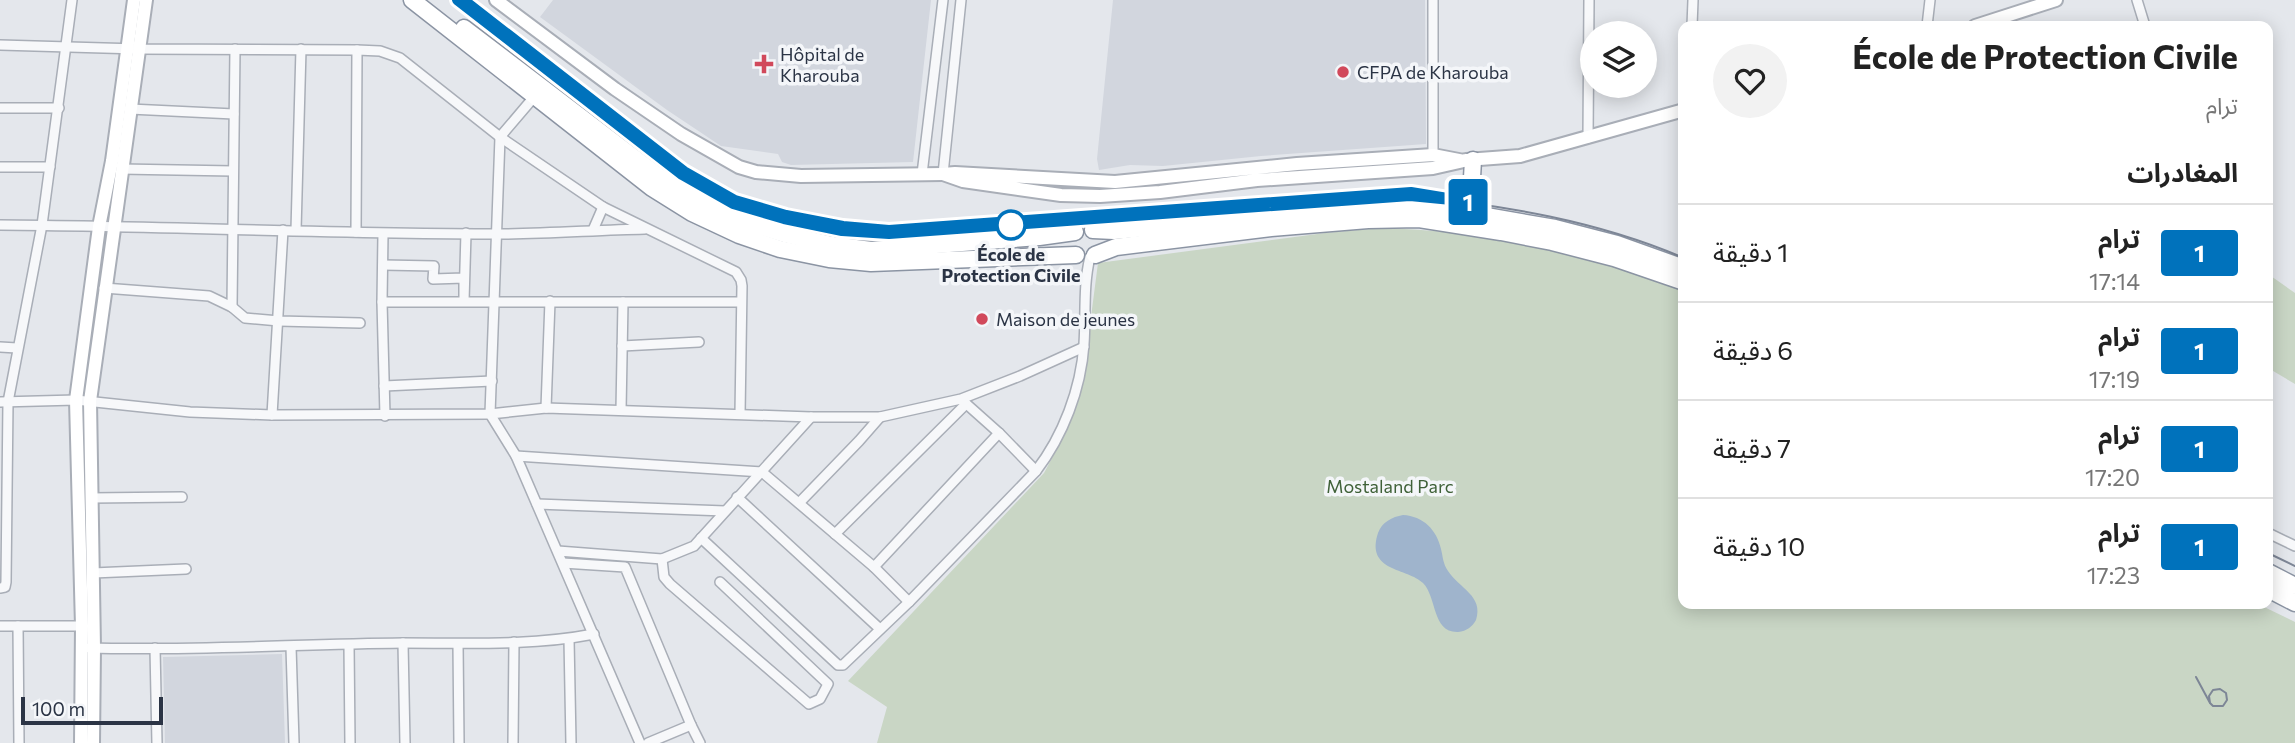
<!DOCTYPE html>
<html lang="ar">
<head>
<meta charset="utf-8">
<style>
  :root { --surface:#fff; --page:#f2f2f2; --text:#222; --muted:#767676; --line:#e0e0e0 }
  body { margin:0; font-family:Commissioner,"Noto Sans Arabic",sans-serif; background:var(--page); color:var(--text); direction:rtl; height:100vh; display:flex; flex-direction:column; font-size:26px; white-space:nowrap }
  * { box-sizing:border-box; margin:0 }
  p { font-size:23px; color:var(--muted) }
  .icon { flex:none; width:38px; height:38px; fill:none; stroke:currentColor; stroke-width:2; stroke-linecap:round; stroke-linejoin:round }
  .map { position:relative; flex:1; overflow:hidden; direction:ltr }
  .side { position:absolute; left:1678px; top:21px; width:595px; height:588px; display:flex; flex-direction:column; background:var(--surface); border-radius:14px; box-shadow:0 4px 18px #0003; direction:rtl }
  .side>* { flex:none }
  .badge { padding:0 14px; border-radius:5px; font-size:24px; line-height:46px }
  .fabs { position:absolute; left:1580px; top:21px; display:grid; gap:14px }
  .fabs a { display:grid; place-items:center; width:77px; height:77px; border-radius:50%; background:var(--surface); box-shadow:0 4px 18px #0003; font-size:35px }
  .scale { position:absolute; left:21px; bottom:18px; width:142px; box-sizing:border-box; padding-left:7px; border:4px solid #2b3445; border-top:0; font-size:19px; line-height:24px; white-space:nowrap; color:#2b3445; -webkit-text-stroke:5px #f4f6f9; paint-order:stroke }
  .map>.badge { position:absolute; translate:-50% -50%; box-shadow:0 0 0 4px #fff }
  h2 { padding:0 35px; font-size:26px; line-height:63px }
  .round { display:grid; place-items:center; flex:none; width:74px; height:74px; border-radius:37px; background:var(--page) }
  .overview { display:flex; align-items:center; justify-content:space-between; height:119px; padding:0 35px }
  h1 { font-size:33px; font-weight:700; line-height:52px }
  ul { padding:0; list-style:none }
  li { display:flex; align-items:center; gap:21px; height:98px; padding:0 35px; border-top:2px solid var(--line) }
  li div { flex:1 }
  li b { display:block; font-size:26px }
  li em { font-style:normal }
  li .badge { min-width:77px; font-weight:700; text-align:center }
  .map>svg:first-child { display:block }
  .built { fill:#d2d6de }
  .green { fill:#c9d6c5 }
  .water { fill:#9fb4cc }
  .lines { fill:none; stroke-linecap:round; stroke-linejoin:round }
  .street-casing { stroke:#a9aeb7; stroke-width:12 }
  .secondary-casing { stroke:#a9aeb7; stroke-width:16 }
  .highway-casing { stroke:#8b94a3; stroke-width:19 }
  .street { stroke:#f7f8fa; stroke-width:9 }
  .secondary { stroke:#fff; stroke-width:12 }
  .highway { stroke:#fff; stroke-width:16 }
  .tram { stroke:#7d8696; stroke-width:2 }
  .line-casing { stroke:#fff; stroke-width:16 }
  .line { stroke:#0072bc; stroke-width:10 }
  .poi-dot { fill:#d1495b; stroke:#f4f6f9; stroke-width:2.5 }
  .stop-dot { fill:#fff; stroke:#0072bc; stroke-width:3.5 }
  .labels { text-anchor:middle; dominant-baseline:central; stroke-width:7; stroke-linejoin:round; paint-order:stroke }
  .poi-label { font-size:18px; fill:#2b3445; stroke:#f4f6f9; text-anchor:start }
  .stop-label { font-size:18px; font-weight:bold; fill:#2b3445; stroke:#f4f6f9 }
  .park-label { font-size:18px; fill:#3f6138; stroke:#f4f6f9 }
</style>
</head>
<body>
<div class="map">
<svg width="2295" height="743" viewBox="0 0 2295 743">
  <rect width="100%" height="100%" fill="#e4e7ec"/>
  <!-- built -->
  <g class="built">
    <path d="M 553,0 L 931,0 L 913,162 L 791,165 L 782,162 L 778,154 L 721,146 L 667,110 L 540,17 Z"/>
    <path d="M 1113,0 L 1425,0 L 1426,144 L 1261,156 L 1163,166 L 1130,165 L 1099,170 L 1097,159 Z"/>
    <path d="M 282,654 L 285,743 L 165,743 L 163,657 Z"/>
  </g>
  <!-- green -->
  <g class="green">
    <path d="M 1381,228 C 1486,231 1585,251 1683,288 L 1684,604 L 2258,604 L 2295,622 L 2295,743 L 877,743 L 887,707 L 848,681 L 1044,473 L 1066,432 L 1082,386 L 1098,263 L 1325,233 Z"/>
    <path d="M 2268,274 L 2295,293 L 2295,384 L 2268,368 Z"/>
  </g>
  <!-- water -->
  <path class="water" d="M 1403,515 C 1423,516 1437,530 1441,549 C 1443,557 1443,564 1448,571 C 1459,588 1484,596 1476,620 C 1472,627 1467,631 1458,632 C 1432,633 1437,597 1423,583 C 1408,568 1365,572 1378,533 C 1382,522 1392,517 1403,515 Z"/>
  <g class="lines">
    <defs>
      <g id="street">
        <path d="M 2137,0 L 2145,26"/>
        <path d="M 1692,26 L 1693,0"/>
        <path d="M 1927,26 L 1930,0"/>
        <path d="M 0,45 L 138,49 L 357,50 L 380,51 L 400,58 L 500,137 L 603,207 L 736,272 L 741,280 L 742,286 L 740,414"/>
        <path d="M 534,97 L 500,137 L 490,414 L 516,456 L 640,743"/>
        <path d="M 0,108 L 59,108"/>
        <path d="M 130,109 L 234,114"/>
        <path d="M 1588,138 L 1589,0"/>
        <path d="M 1433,155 L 1433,0"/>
        <path d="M 0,167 L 50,167"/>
        <path d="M 121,169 L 233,171"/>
        <path d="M 922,174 L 943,0"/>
        <path d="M 943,174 L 961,0"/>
        <path d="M 0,225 C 166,226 332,234 497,234 C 547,234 596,230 645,229"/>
        <path d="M 296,230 L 301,49"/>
        <path d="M 593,230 L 603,207"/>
        <path d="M 356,232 L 357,50"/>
        <path d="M 383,234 L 382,302 L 385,416"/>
        <path d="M 383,265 L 434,266 L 433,279 L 464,278 L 464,301 L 466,233"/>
        <path d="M 104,288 L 209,296 L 232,307 L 245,318 L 279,321 L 360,323"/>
        <path d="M 382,302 L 741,302"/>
        <path d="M 232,307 L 235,49"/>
        <path d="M 622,346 L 699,342"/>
        <path d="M 0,347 L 17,348"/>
        <path d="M 384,386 L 492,381"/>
        <path d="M 962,400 L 999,433 L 1036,471"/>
        <path d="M 0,402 L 76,400 L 190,412 L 272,415 L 490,414 L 546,408 L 811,417 L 880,417 L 961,399 L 1020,376 L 1084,347"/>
        <path d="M 546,408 L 550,301"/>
        <path d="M 621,410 L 623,302"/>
        <path d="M 272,415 L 283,230"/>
        <path d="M 516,456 L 762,472 L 874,567 L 909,602"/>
        <path d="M 737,497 L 880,629"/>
        <path d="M 91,498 L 182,497"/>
        <path d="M 799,503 L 859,441 L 880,417"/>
        <path d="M 537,504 L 725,511"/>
        <path d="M 2268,533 L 2295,546"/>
        <path d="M 835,534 L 966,404"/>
        <path d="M 701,538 L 838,665 L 843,665 L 909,602 L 1036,471 C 1063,436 1081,389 1084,344 C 1086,315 1083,286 1090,257"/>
        <path d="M 558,551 L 662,559 L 694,546 L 811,417"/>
        <path d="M 662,559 L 664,577 L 670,584 L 809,704 L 820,699 L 828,684 L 720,582"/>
        <path d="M 563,563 L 625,567 L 691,725 L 648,743"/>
        <path d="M 874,567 L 999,433"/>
        <path d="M 93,573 L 186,569"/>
        <path d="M 0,588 L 5,587 L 6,582 L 8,402 L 42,225 L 72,0"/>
        <path d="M 0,626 L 82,626"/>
        <path d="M 18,626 L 19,743"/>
        <path d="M 569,639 L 571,743"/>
        <path d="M 403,643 L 405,743"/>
        <path d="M 458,644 L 459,743"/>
        <path d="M 349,645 L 350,743"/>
        <path d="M 291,647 L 294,743"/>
        <path d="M 89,648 C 194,651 298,644 403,643 C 466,643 532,646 594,634"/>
        <path d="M 155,648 L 157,743"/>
        <path d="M 691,725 L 700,743"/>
        <path d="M 513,743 L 514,642"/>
      </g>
      <g id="secondary">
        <path d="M 496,0 L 615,89 L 681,134 L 739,167 L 756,172 L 801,176 L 943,174"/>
        <path d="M 1975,26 L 2056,0"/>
        <path d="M 1433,155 L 1464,161 L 1433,168 L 1257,180 L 1160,192 L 1100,196 L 1061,195 L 963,181 L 943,174 L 955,173 L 1115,182 L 1297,164 Z"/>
        <path d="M 1466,160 L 1520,156 L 1684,110"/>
        <path d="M 81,743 L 82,626 L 76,400 L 99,227 L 112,161 L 134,0"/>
        <path d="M 93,743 L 94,648 L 90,401 L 146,0"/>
      </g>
      <g id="highway">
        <path d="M 412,0 L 652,188 L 692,213 L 739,235 L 780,249 L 829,259 L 871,263 L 1076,255"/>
        <path d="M 464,28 L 661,178 L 699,200 L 744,221 L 784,234 L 832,245 L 871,250 L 1039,237 L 1075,232"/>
        <path d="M 1470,213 L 1473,160"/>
        <path d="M 1093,230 L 1114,231 L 1366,207 L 1446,209 L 1555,228 L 1617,244 L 1684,268"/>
        <path d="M 1095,255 L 1116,247 L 1271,228 L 1368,220 L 1419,219 L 1501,232 L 1552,242 L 1614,258 L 1684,282"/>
        <path d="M 2268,572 L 2295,586"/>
        <path d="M 2268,589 L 2295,603"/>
      </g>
    </defs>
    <!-- street casing -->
    <use href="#street" class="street-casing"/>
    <!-- secondary casing -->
    <use href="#secondary" class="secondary-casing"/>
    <!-- highway casing -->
    <use href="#highway" class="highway-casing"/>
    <!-- street -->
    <use href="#street" class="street"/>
    <!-- secondary -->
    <use href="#secondary" class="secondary"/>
    <!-- highway -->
    <use href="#highway" class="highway"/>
    <!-- tram -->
    <g class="tram">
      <path d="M 457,0 L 682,175 L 733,204 L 784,219 L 843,231 L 889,234 L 1410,196 C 1503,205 1598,221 1684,258"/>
      <path d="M 2268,553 L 2295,566"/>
      <path d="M 2196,677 L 2210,703 L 2213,706 L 2223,706 L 2227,700 L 2226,693 L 2220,689 L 2213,690 L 2209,696 L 2210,703"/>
    </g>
  </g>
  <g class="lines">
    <defs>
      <path id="line" d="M 457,0 L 682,175 L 733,204 L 784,219 L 842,231 L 889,234 L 1410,196 L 1472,202 L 1411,192 L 889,230 L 843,226 L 786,215 L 735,200 L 684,171 L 464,0"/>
    </defs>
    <!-- line casing -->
    <use href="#line" class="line-casing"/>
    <!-- line -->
    <use href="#line" class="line"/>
  </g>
  <!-- markers -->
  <g class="poi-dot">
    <path d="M760.5 53.5h7v7h7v7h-7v7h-7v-7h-7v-7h7z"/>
    <circle cx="1343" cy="72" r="7"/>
    <circle cx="982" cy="319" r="7"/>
  </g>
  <circle class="stop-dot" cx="1011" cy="225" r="14"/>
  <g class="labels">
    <!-- poi labels -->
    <g class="poi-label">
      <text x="780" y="54">Hôpital de<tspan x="780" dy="21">Kharouba</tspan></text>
      <text x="1357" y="72">CFPA de Kharouba</text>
      <text x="996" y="319">Maison de jeunes</text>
    </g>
    <!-- stop labels -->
    <g class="stop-label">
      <text x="1011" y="254">École de<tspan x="1011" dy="21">Protection Civile</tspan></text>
    </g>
    <!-- park labels -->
    <g class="park-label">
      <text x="1390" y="486">Mostaland Parc</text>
    </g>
  </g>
</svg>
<div class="fabs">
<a><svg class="icon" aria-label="layers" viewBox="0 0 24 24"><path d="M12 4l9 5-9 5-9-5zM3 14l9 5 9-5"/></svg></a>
</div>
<div class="scale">100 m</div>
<b class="badge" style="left:1468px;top:202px;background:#0072bc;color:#fff">1</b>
<section class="side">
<div class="overview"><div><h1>École de Protection Civile</h1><p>ترام</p></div><a class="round"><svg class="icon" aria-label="heart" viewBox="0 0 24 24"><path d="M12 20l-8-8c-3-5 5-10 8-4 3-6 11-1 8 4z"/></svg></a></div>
<h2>المغادرات</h2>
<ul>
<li><span class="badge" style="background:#0072bc;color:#fff">1</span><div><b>ترام</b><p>17:14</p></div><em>1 دقيقة</em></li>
<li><span class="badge" style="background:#0072bc;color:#fff">1</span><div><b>ترام</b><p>17:19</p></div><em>6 دقيقة</em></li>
<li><span class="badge" style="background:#0072bc;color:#fff">1</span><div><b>ترام</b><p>17:20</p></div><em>7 دقيقة</em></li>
<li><span class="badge" style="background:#0072bc;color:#fff">1</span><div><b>ترام</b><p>17:23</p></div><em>10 دقيقة</em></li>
</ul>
</section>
</div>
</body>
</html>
